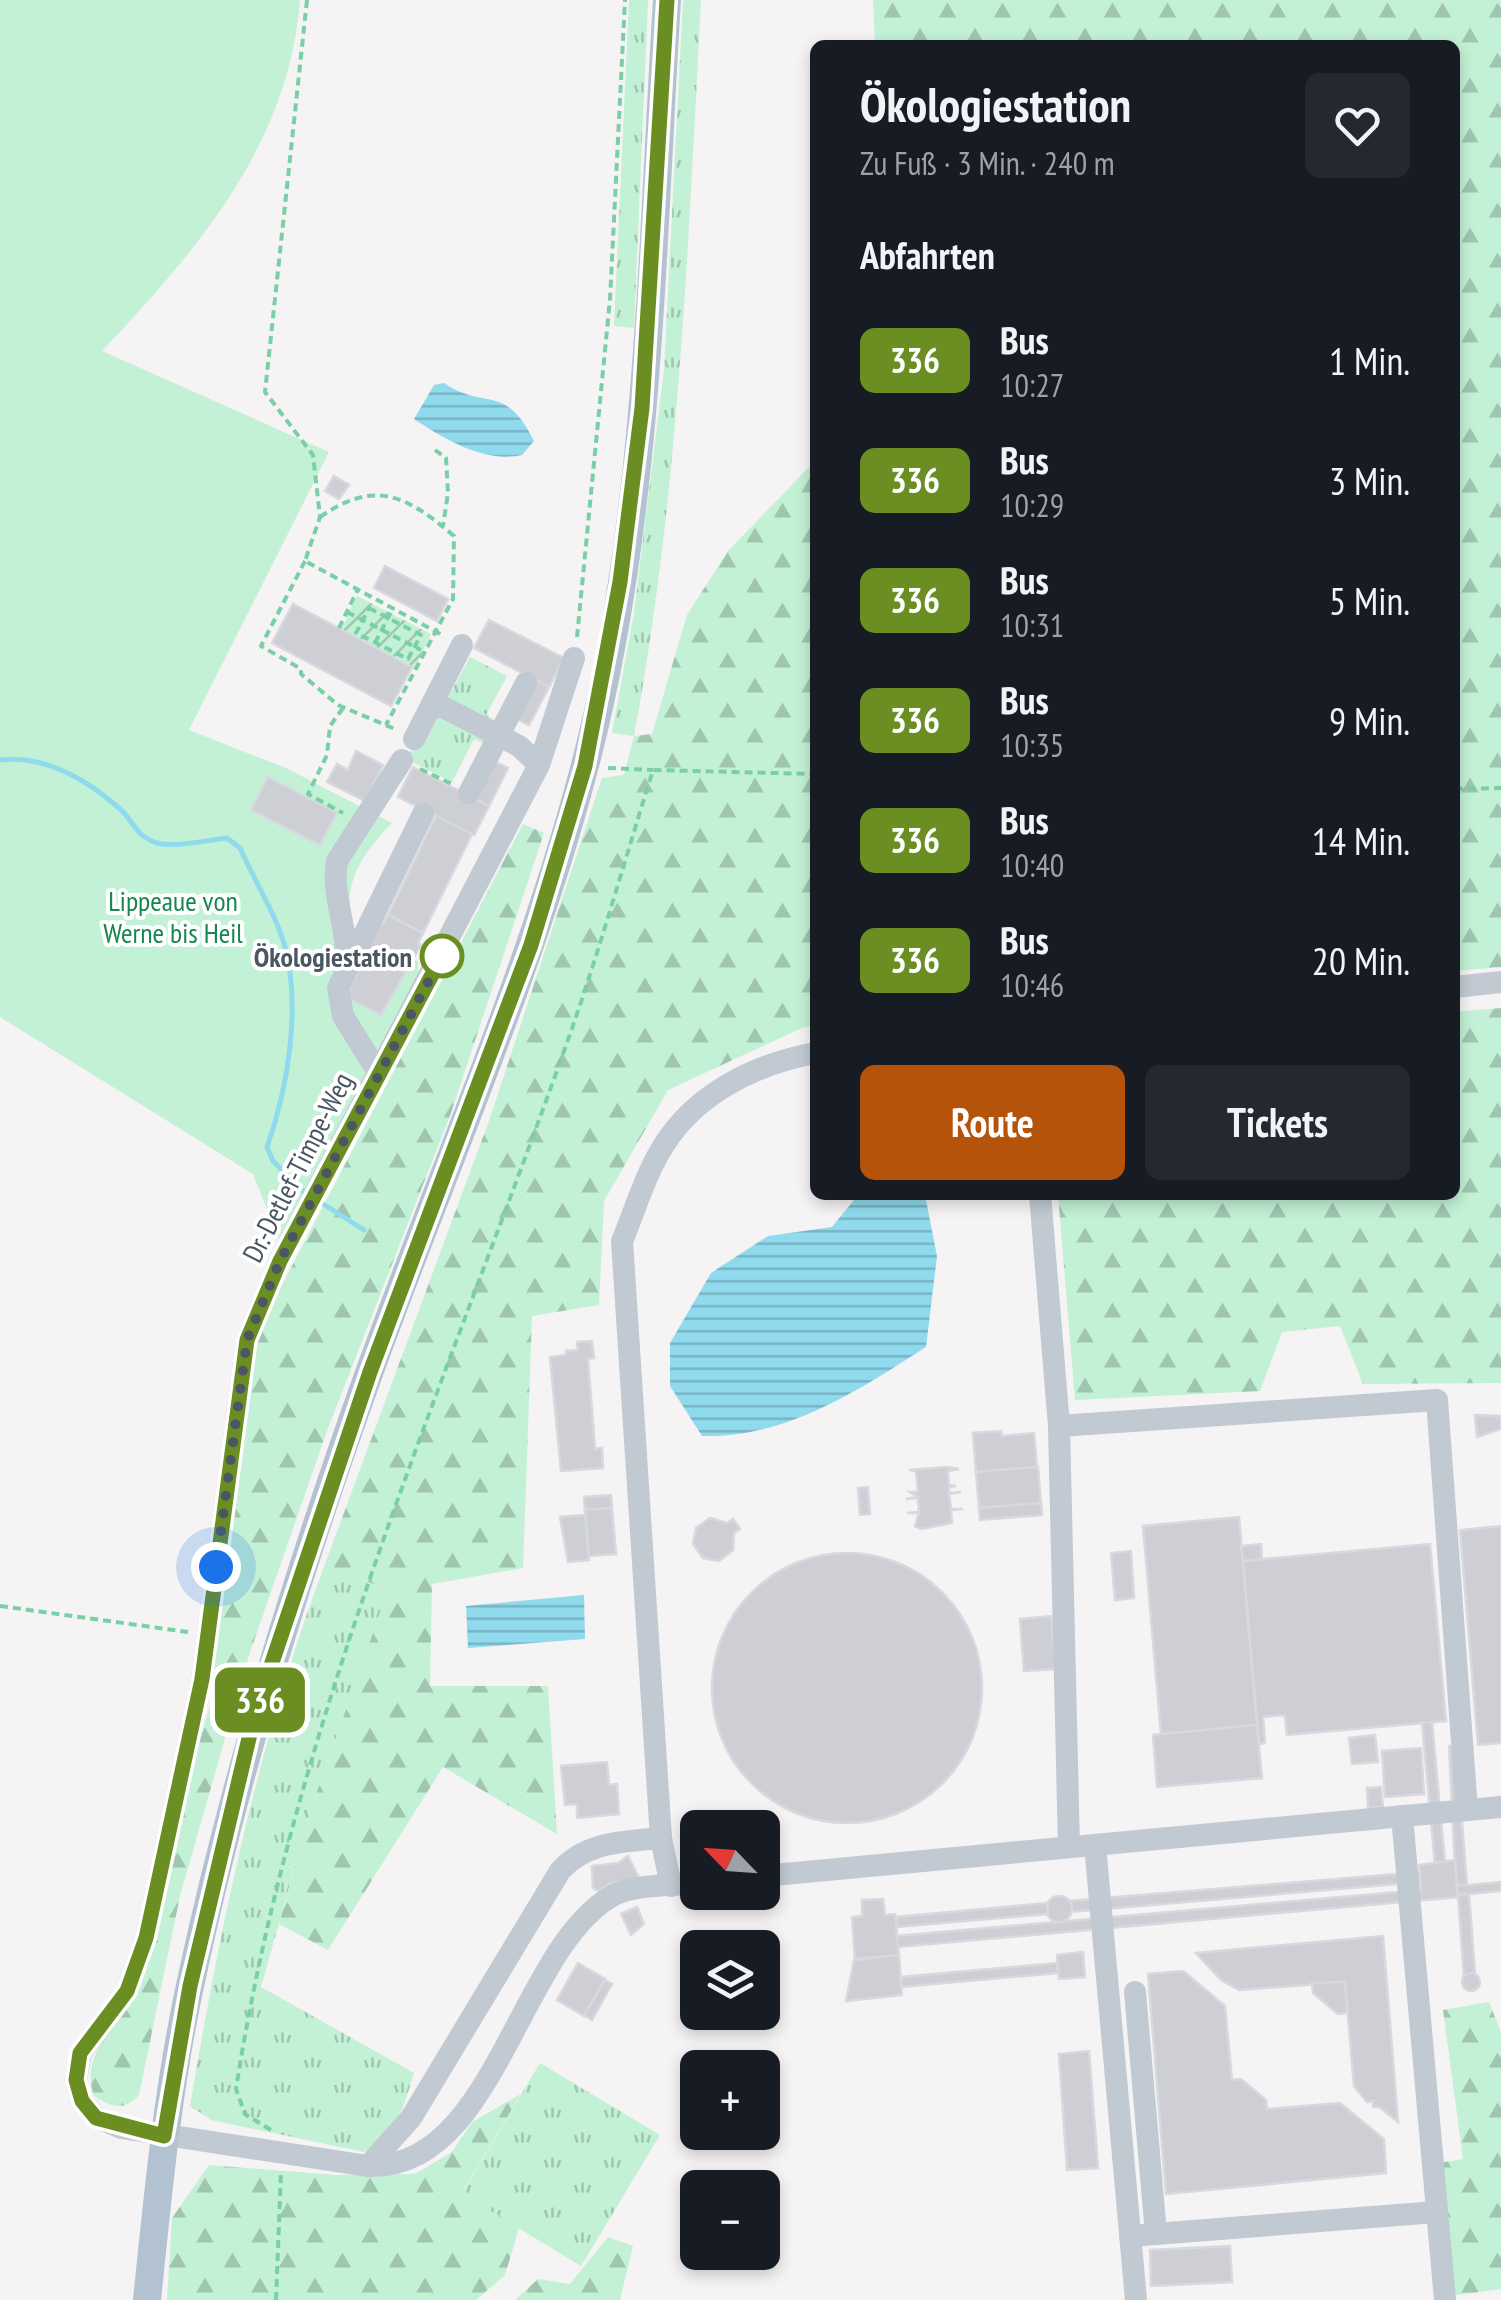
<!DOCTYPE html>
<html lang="de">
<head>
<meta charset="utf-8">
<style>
  :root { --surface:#171b24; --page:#242831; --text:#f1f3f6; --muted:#9ea1a6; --accent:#b45309 }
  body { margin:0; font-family:"PT Sans Narrow",sans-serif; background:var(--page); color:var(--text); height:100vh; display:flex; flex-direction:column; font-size:38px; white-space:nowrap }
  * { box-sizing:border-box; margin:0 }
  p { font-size:32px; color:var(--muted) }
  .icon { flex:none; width:55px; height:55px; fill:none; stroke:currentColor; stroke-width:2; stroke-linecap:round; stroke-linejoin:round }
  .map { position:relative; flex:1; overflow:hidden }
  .side { position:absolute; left:810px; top:40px; width:650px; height:1160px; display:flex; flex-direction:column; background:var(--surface); border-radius:15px; box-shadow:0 5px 15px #0003 }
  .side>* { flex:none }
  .badge { padding:0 20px; border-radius:15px; font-size:35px; line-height:65px }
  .needle { width:65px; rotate:295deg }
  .buttons { position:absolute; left:680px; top:1810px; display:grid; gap:20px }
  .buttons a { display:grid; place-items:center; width:100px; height:100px; border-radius:15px; background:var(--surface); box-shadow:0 5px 15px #0003; font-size:50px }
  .you { position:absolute; width:50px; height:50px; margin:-25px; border:8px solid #fff; border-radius:50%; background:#1a73e8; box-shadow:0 0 0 15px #1a73e833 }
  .map>.badge { position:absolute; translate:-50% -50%; box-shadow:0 0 0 5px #fff }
  h2 { padding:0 50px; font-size:38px; line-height:90px }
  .round { display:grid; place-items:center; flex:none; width:105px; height:105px; border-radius:15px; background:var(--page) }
  .overview { display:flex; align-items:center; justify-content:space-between; height:170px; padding:0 50px }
  h1 { font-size:48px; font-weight:700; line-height:75px }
  .button { display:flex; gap:20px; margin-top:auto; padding:20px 50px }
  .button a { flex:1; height:115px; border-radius:15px; background:var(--accent); color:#fff; font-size:40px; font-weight:700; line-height:115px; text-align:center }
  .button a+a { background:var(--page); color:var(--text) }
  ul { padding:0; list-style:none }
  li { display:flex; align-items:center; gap:30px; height:120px; padding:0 50px }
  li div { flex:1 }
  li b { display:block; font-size:38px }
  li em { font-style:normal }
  li .badge { min-width:110px; font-weight:700; text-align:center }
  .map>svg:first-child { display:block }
  .grass { fill:url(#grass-tufts) }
  .forest { fill:url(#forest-firs) }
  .park { fill:#c3f1d5 }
  .garden { fill:url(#garden-furrows) }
  .water { fill:url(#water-rules) }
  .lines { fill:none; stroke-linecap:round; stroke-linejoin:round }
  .stream { stroke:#90daee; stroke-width:5 }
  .building { fill:#cdcfd5; stroke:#d7d9de; stroke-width:2.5 }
  .path { stroke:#7ad0a6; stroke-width:4; stroke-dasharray:8 5; stroke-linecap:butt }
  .minor { stroke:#c1cad2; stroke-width:22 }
  .major { stroke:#b3c2d1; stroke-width:28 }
  .line-casing { stroke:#fff; stroke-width:22 }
  .line { stroke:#6b8e23; stroke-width:15 }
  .walk { stroke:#4a5661; stroke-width:10; stroke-dasharray:0 18 }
  .stop-dot { fill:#fff; stroke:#6b8e23; stroke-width:5 }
  .labels { text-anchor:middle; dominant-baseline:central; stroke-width:8; stroke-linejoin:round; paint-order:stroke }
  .park-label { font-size:28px; fill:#17864f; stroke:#fff }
  .stop-label { font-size:28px; font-weight:bold; fill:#4a5661; stroke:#fff; text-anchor:end }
  .street-label { font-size:28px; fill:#4a5661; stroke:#fff }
</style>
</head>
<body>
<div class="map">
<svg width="1501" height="2300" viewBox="0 0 1501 2300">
  <defs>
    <pattern id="grass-tufts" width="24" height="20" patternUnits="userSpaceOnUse" patternTransform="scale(2.5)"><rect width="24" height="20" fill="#c3f1d5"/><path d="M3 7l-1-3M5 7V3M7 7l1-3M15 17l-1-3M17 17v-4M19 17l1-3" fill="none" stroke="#a0c6b0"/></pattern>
    <pattern id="forest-firs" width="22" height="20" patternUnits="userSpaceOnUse" patternTransform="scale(2.5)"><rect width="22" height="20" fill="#c3f1d5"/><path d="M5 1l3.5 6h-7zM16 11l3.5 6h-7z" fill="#a0c6b0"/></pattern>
    <pattern id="garden-furrows" width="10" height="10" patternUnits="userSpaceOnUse" patternTransform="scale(2.5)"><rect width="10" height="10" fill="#c3f1d5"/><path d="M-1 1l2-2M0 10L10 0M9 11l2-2" fill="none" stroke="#a0c6b0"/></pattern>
    <pattern id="water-rules" width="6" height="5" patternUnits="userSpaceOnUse" patternTransform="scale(2.5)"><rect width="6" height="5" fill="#90daee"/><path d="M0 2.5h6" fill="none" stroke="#78b4c4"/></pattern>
  </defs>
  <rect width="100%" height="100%" fill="#f5f3f3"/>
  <!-- grass -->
  <g class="grass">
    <path d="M 629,0 L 648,0 L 634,328 L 614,326 Z"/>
    <path d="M 683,0 L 701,0 C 688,246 679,494 634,736 L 612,733 L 634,613 L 664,370 Z"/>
    <path d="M 470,657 L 507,676 L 486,715 L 498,722 L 446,701 Z"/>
    <path d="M 436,715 L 491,740 L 488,746 L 474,739 L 452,782 L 406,759 L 427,722 Z"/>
    <path d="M 325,1564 L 388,1590 L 312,1806 L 261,1987 L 414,2073 C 403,2108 398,2134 364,2152 L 211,2120 L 190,2106 C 221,1922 259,1739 325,1564 Z"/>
    <path d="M 540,2063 L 660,2135 L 581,2266 L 462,2194 Z"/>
  </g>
  <!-- forest -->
  <g class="forest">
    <path d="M 873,0 L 1501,0 L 1501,967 L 1455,971 L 1455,45 L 875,45 Z"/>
    <path d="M 815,461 L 815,1026 L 804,1027 L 668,1090 L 604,1201 L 599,1305 L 532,1316 L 523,1568 L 432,1584 L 430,1686 L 548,1686 L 557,1834 L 443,1767 L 328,1950 L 279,1924 L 312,1806 L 388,1590 L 325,1564 L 490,1118 L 602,778 L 624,775 L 634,736 L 652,734 L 687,615 L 728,551 Z"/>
    <path d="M 523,824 L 544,833 L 451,1113 L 327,1431 L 248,1658 L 180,1896 L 139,2095 C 123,2112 112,2107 94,2096 C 82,2060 104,2040 124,2012 L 213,1694 L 216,1614 L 255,1348 L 282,1285 Z"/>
    <path d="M 1501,1008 L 1501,1383 L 1363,1384 L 1340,1326 L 1282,1332 L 1260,1391 L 1075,1400 L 1058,1195 L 1455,1195 L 1455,1012 Z"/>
    <path d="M 1489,2002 L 1501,2032 L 1501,2289 L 1451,2296 L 1439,2163 L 1463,2159 L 1443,2010 Z"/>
    <path d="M 521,2094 L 462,2193 L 519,2228 L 505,2275 L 476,2300 L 167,2300 L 172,2218 L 209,2165 L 336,2175 L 415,2174 L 452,2152 L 472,2122 Z"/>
    <path d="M 608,2237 L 633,2246 L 620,2300 L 515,2300 L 538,2279 L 570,2284 Z"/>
  </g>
  <!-- park -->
  <path class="park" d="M 0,0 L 300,0 C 289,145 197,250 102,351 L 329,452 L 189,730 L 288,769 L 392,823 C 359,857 339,888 355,936 L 382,951 L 418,961 L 419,983 L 281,1244 L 253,1174 L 0,1017 Z"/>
  <!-- garden -->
  <path class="garden" d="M 357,596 L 431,634 L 414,669 L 341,630 Z"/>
  <!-- water -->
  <g class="water">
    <path d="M 444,383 C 485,411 505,382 534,441 L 522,455 C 484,463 446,440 414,419 L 434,385 Z"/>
    <path d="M 858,1195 L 925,1195 L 937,1256 L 926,1347 C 857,1391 787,1438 702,1436 L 670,1386 L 670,1343 L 711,1273 L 768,1236 L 832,1227 Z"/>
    <path d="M 584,1595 L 585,1639 L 468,1648 L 466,1606 Z"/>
  </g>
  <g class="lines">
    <!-- stream -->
    <g class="stream">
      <path d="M 0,760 C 45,755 86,779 119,808 C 134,821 135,836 157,843 C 176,848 207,840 227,838 L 240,848 C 254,880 276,914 285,947 C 301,1008 288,1088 267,1147 L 273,1161 L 306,1194"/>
      <path d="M 320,1202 L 364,1230"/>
    </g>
  </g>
  <!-- building -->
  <g class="building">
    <path d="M 334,476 L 349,485 L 339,499 L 325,491 Z"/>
    <path d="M 385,566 L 448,599 L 437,621 L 374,588 Z"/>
    <path d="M 293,604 L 412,667 L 391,706 L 272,643 Z"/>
    <path d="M 489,620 L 564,658 L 549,687 L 474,648 Z"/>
    <path d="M 533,678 L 549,687 L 529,725 L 513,717 Z"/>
    <path d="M 356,751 L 383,765 L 365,801 L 327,782 L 337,764 L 348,770 Z"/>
    <path d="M 492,760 L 508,768 L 489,806 L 472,798 Z"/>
    <path d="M 413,767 L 489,806 L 474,835 L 398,797 Z"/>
    <path d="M 268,777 L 337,813 L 320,845 L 251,810 Z"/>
    <path d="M 436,816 L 472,834 L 423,933 L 388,915 Z"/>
    <path d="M 388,915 L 423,933 L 418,943 L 421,945 L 381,1015 L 346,997 L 366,956 L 361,953 L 377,921 L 383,924 Z"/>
    <path d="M 592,1341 L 594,1358 L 588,1359 L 595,1449 L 602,1448 L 603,1468 L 561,1471 L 550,1357 L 566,1355 L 566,1351 L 578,1350 L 577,1342 Z"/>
    <path d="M 1475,1415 L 1501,1416 L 1501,1429 L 1477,1437 Z"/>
    <path d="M 1001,1431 L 1002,1436 L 1034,1433 L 1037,1467 L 976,1472 L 973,1433 Z"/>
    <path d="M 947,1467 L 959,1469 L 948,1471 L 949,1485 L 956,1486 L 949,1487 L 949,1493 L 961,1492 L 949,1494 L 951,1509 L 963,1509 L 951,1510 L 952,1523 L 921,1529 L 915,1526 L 919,1513 L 907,1513 L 919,1512 L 918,1498 L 906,1499 L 918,1497 L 910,1492 L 918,1492 L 916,1471 L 909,1470 Z"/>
    <path d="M 1038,1467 L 1041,1503 L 979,1508 L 976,1472 Z"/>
    <path d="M 868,1487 L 870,1514 L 860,1515 L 858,1488 Z"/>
    <path d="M 611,1495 L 612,1508 L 585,1510 L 584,1497 Z"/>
    <path d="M 1041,1503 L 1042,1515 L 980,1520 L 979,1508 Z"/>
    <path d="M 612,1508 L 616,1554 L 589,1556 L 585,1510 Z"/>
    <path d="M 585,1515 L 589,1560 L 568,1562 L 560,1517 Z"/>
    <path d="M 1239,1517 L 1257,1725 L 1161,1734 L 1143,1526 Z"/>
    <path d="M 710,1518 L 727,1523 L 733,1519 L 740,1529 L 734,1533 L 733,1550 L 719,1561 L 703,1558 L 693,1544 L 696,1528 Z"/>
    <path d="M 1501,1526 L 1501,1743 L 1478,1745 L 1460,1530 Z"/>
    <path d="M 1261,1544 L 1262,1559 L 1243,1561 L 1241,1546 Z"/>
    <path d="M 1430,1544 L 1446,1721 L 1287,1735 L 1285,1715 L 1263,1717 L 1265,1743 L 1259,1744 L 1243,1561 Z"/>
    <path d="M 1131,1551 L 1134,1598 L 1115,1600 L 1111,1553 Z"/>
    <circle cx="847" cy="1688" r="135"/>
    <path d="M 1051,1616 L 1056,1669 L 1024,1671 L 1020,1619 Z"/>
    <path d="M 1432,1722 L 1445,1863 L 1435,1864 L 1422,1723 Z"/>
    <path d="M 1257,1725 L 1262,1778 L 1157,1787 L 1153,1735 Z"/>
    <path d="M 1375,1735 L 1378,1762 L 1352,1764 L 1349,1738 Z"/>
    <path d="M 1456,1745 L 1467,1885 L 1456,1886 L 1449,1746 Z"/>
    <path d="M 1421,1748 L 1424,1794 L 1385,1797 L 1382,1751 Z"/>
    <path d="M 607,1762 L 609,1785 L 617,1784 L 619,1814 L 577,1818 L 577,1804 L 565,1805 L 561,1766 Z"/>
    <path d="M 1381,1787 L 1383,1807 L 1368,1808 L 1367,1788 Z"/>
    <path d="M 628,1856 L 638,1876 L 634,1881 L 610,1883 L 599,1891 L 593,1888 L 592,1866 L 618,1863 Z"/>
    <path d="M 1455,1860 L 1458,1897 L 898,1947 L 897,1936 L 1421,1890 L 1419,1865 Z"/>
    <path d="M 1420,1872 L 1420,1882 L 1070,1912 L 1069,1901 Z"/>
    <path d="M 1501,1882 L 1501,1891 L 1458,1895 L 1456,1886 Z"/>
    <path d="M 1469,1894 L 1475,1974 L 1464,1977 L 1458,1895 Z"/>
    <circle cx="1059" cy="1909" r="13"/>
    <path d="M 883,1899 L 885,1915 L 895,1914 L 899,1955 L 855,1959 L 852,1917 L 862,1916 L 862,1900 Z"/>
    <path d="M 1047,1903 L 1048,1914 L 897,1927 L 896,1917 Z"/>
    <path d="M 637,1907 L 644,1924 L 631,1935 L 621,1914 Z"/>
    <path d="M 1383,1936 L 1398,2122 L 1379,2107 L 1373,2107 L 1373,2101 L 1367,2102 L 1354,2086 L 1345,1982 L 1239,1990 L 1221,1980 L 1196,1953 Z"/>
    <path d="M 1083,1952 L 1085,1977 L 1059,1979 L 1057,1955 Z"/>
    <path d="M 899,1955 L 902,1995 L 846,2001 L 854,1960 Z"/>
    <path d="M 578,1963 L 605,1979 L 584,2016 L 557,2000 Z"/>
    <path d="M 1057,1963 L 1058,1973 L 901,1987 L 901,1977 Z"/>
    <path d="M 1183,1971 L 1225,2006 L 1232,2080 L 1241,2079 L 1266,2100 L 1267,2109 L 1340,2103 L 1384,2139 L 1386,2173 L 1166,2194 L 1148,1974 Z"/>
    <circle cx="1471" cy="1982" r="9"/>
    <path d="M 605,1980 L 612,1984 L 592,2020 L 584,2015 Z"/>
    <path d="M 1345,1982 L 1347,2013 L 1338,2014 L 1313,1993 L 1312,1983 Z"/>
    <path d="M 1089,2051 L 1098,2168 L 1067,2170 L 1059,2054 Z"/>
    <path d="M 1230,2246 L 1232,2282 L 1151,2286 L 1150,2250 Z"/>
  </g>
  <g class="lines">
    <!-- path -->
    <g class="path">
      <path d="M 307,0 L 265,392 L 313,455 L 320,517 L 305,561 L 444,636"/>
      <path d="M 435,450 L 446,458 L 448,493 L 443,526"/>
      <path d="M 320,517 C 375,479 406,495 454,536 L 453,599 L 386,725"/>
      <path d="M 305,561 L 261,646 L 301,669 L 301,674 L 338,705 L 395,729"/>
      <path d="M 369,608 L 421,635 L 408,659 L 356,633 Z"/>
      <path d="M 347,612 L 421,650"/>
      <path d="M 339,628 L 358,589"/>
      <path d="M 577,637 L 610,299 L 625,0"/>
      <path d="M 375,643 L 393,608"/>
      <path d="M 343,708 L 330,726 L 327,755 L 308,794 L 343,813"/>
      <path d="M 608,768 L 653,770"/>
      <path d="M 420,769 L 452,784"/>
      <path d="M 1455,789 L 1501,788"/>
      <path d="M 0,1606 L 188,1632"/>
      <path d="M 271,2130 L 245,2114 L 236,2089 C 293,1723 446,1384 569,1037 C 600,949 625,859 653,770 L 815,774"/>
      <path d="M 276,2300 L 281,2172"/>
    </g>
    <!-- minor -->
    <g class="minor">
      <path d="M 574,658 L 539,765 L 280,1261 L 247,1340 L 202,1679 L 146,1938 L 127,1991 L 81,2053 L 76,2080 L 82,2101 L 96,2117 L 121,2128 L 368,2166 C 495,2171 519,1946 614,1895 C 635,1884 674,1886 698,1883"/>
      <path d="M 433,702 L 462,645"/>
      <path d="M 414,739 L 433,702 L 519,746 L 539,765"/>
      <path d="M 469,793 L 526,683"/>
      <path d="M 346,963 C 348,927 331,896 337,861 L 402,760"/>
      <path d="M 1455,987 L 1501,982"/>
      <path d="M 379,1074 L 343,1016 L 338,988 L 423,814"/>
      <path d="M 1040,1195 L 1059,1426"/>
      <path d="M 1402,1816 L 1445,2300"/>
      <path d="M 661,1838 L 622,1241 C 634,1213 643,1181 658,1155 C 690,1096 752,1065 815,1053"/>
      <path d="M 1095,1845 L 1136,2300"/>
      <path d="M 1069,1847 L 1059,1426 L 1437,1400 L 1467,1810"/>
      <path d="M 762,1876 L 1501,1807"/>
      <path d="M 1135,1992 L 1156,2234"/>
      <path d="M 368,2166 L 411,2118 L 560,1871 C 587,1841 623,1842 661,1838 L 671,1886"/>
      <path d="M 1130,2236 L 1436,2212"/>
    </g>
    <!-- major -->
    <path class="major" d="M 147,2300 C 158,2193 168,2086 191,1981 C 235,1775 297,1574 368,1376 C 441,1174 529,977 584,769 C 650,520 651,255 667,0"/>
  </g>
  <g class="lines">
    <defs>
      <path id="line" d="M 442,956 L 280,1261 L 247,1340 L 202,1679 L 146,1938 L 127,1991 L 80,2053 L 76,2080 L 82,2101 L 96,2118 L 164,2136 L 190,1986 L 255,1713 L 370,1372 L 531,945 L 585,766 L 620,582 L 642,408 L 667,0"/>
    </defs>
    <!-- line casing -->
    <use href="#line" class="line-casing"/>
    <!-- line -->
    <use href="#line" class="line"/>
    <!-- walk -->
    <path class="walk" d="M 216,1567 L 247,1340 L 280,1261 L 442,956"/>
  </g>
  <!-- markers -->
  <circle class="stop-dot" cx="442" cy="956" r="20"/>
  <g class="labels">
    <!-- park labels -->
    <g class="park-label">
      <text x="173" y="900">Lippeaue von<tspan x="173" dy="32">Werne bis Heil</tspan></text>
    </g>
    <!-- stop labels -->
    <g class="stop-label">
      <text x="412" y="956">Ökologiestation</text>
    </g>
    <!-- street labels -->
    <g class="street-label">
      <text transform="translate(297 1167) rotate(-63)">Dr.-Detlef-Timpe-Weg</text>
    </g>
  </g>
</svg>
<div class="buttons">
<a><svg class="needle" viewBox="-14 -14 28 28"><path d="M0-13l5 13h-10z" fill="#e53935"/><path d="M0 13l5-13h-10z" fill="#9ea1a6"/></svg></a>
<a><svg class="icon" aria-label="layers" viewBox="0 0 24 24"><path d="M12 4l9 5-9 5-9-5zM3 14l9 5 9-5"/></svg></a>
<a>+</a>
<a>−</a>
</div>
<div class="you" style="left:216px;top:1567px"></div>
<b class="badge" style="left:260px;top:1700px;background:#6b8e23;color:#fff">336</b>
<section class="side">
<div class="overview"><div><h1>Ökologiestation</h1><p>Zu Fuß · 3 Min. · 240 m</p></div><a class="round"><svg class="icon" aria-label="heart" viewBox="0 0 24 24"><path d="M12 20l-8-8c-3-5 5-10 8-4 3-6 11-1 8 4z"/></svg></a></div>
<h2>Abfahrten</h2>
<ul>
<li><span class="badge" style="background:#6b8e23;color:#fff">336</span><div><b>Bus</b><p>10:27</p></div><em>1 Min.</em></li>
<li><span class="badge" style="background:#6b8e23;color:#fff">336</span><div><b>Bus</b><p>10:29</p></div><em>3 Min.</em></li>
<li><span class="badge" style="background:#6b8e23;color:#fff">336</span><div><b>Bus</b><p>10:31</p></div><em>5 Min.</em></li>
<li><span class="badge" style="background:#6b8e23;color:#fff">336</span><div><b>Bus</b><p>10:35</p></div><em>9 Min.</em></li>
<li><span class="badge" style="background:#6b8e23;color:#fff">336</span><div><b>Bus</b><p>10:40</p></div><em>14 Min.</em></li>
<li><span class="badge" style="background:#6b8e23;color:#fff">336</span><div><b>Bus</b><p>10:46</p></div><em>20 Min.</em></li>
</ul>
<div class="button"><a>Route</a><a>Tickets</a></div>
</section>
</div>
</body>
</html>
